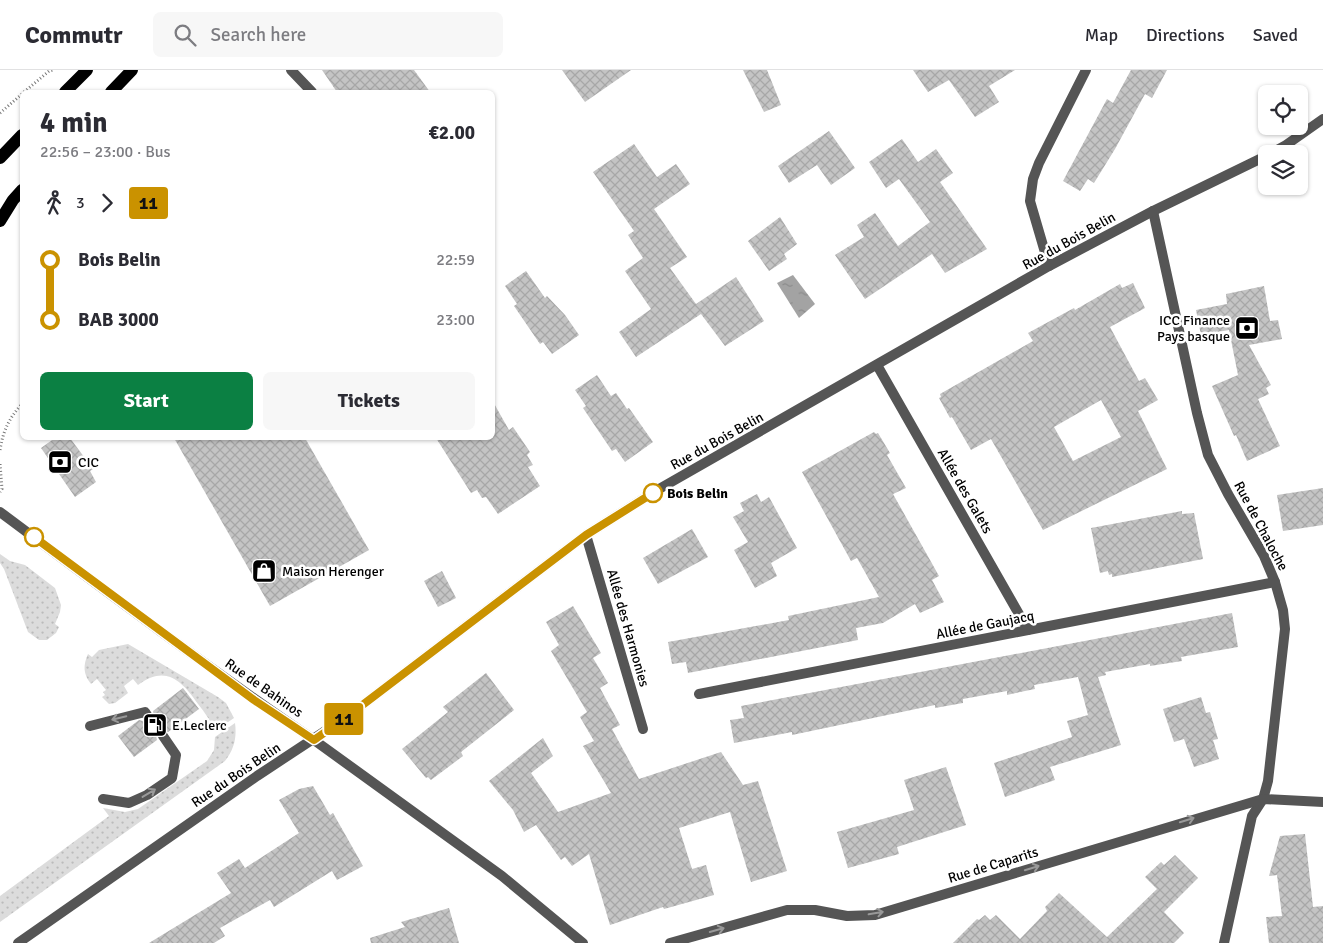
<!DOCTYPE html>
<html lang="en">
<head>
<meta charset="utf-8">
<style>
  :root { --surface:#fff; --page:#f7f7f7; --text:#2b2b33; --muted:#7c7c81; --line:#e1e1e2; --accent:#0b8043 }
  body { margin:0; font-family:Signika,sans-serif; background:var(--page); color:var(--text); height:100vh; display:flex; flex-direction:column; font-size:19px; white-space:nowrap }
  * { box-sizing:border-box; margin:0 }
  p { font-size:16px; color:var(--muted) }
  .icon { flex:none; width:28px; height:28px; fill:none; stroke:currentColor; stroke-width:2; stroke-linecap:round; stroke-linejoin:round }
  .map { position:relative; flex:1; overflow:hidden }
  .details { position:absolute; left:20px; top:20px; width:475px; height:350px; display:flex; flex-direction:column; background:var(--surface); border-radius:8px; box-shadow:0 1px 4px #0004 }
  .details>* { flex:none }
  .badge { padding:0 10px; border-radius:4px; font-size:18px; line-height:32px }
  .buttons { position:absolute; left:1258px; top:15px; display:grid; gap:10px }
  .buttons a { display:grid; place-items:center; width:50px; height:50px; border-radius:8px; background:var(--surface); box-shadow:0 1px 4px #0004; font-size:25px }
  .map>.badge { position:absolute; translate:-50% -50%; box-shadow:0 0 0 2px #fff }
  .legs { display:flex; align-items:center; gap:8px; height:55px; padding:0 20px; font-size:16px }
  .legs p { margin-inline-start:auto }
  .overview { display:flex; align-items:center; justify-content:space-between; height:85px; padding:0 20px }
  h1 { font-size:28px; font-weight:700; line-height:38px }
  .cta { display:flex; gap:10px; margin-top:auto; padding:10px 20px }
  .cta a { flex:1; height:58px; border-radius:8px; background:var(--accent); color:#fff; font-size:20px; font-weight:700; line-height:58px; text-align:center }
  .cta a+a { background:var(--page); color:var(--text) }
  ul { padding:0 20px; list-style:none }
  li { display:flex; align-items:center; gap:18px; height:60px; font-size:19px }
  li i { display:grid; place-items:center; width:8px; height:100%; margin:0 6px; background:currentColor }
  li i::after { content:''; width:12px; height:12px; margin:-6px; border:4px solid; border-radius:50%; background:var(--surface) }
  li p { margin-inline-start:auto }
  li:first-child i { background:linear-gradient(#0000 50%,currentColor 0) }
  li:last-child i { background:linear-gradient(currentColor 50%,#0000 0) }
  header { display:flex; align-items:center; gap:30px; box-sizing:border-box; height:70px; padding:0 25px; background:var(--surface); border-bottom:1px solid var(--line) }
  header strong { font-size:24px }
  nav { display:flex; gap:28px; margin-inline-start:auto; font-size:18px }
  .search { width:350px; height:45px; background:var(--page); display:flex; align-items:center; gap:12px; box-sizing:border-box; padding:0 18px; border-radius:8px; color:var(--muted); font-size:19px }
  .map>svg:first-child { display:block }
  .grass { fill:url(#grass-dots) }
  .water { fill:url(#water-ripples) }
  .building { fill:url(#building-cross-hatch); fill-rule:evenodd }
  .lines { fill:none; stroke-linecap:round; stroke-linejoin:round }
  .path { stroke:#777; stroke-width:3; stroke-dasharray:1 2.5; stroke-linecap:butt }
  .service { stroke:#555; stroke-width:10 }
  .minor { stroke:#555; stroke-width:10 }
  .tertiary { stroke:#555; stroke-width:10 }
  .primary { stroke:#000; stroke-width:12 }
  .oneway { stroke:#999 }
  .line-1-casing { stroke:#fff; stroke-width:11 }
  .line-1 { stroke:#ca9200; stroke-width:8 }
  .stop-1-dot { fill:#fff; stroke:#ca9200; stroke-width:2.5 }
  .labels { text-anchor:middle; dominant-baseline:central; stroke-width:5; stroke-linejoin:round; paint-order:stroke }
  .street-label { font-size:14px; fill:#000; stroke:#fff }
  .poi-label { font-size:14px; fill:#000; stroke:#fff; text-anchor:start }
  .stop-label { font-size:14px; font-weight:bold; fill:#000; stroke:#fff; text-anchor:start }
</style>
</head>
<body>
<header>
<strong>Commutr</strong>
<div class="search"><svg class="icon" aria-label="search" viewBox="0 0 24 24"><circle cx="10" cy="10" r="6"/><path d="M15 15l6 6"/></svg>Search here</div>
<nav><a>Map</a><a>Directions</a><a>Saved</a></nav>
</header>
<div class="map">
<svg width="1323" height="873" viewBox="0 0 1323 873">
  <defs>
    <pattern id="grass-dots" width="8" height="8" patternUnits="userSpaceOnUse" patternTransform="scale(1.25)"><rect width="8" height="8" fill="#dcdcdc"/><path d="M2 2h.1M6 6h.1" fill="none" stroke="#bbb" stroke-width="1.8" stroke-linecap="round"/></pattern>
    <pattern id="water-ripples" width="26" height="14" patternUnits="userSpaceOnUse" patternTransform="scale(1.25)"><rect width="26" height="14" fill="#a3a3a3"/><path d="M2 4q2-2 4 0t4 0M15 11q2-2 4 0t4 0" fill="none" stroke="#8b8b8b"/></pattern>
    <pattern id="building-cross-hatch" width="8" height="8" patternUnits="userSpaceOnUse" patternTransform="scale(1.25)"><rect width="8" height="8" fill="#c4c4c4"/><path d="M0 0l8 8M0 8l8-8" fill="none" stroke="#a7a7a7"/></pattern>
  </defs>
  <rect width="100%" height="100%" fill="#fff"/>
  <!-- grass -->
  <g class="grass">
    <path d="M 0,484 L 10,491 L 25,495 L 55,518 L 61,535 L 60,542 L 55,554 L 59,557 L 56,563 L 47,570 L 39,570 L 28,562 L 4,499 L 0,493 Z"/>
    <path d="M 128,574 L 218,627 L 226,633 L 234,648 L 215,661 C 211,651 205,643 198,634 C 182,611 166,594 138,615 L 133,609 L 124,616 L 128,623 L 115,633 L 109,634 L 102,627 L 105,625 L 103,622 L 106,620 L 97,609 L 91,614 C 83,604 83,595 88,584 L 92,587 L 99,580 Z"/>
    <path d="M 235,653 C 237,668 234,679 225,691 L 0,852 L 0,826 L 109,746 L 103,738 L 125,742 L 138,739 L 207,691 L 214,680 L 215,667 Z"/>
  </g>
  <!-- water -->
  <path class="water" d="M 793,205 L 815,234 L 799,248 L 777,213 Z"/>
  <!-- building -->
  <g class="building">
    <path d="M 322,0 L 414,0 L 430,22 L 337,22 Z"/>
    <path d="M 562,0 L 631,0 L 585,32 Z"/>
    <path d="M 743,0 L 767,0 L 781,35 L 764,42 Z"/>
    <path d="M 913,0 L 1015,0 L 989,16 L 999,32 L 975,47 L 949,10 L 928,22 Z"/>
    <path d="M 1131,0 L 1167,0 L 1152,28 L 1145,24 L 1115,79 L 1094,113 L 1088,109 L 1080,121 L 1063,111 L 1107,29 L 1113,33 Z"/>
    <path d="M 829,61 L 855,98 L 831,115 L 817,95 L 789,113 L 778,96 Z"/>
    <path d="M 902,69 L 918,92 L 936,79 L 953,103 L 940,112 L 987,179 L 945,203 L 932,184 L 865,229 L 835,185 L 864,167 L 857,155 L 875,143 L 898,176 L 930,152 L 899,109 L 886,118 L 869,92 Z"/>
    <path d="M 634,74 L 657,107 L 676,94 L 690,114 L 654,139 L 687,187 L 670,198 L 696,234 L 736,207 L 764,251 L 725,276 L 701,244 L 636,287 L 619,262 L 651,239 L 625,201 L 643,188 L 628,165 L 634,161 L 593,102 Z"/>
    <path d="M 780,147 L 797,174 L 784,184 L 787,189 L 769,201 L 748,171 Z"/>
    <path d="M 526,201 L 545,228 L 547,226 L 565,245 L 579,265 L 552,284 L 543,272 L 540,274 L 514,236 L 517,234 L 505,216 Z"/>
    <path d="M 1133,213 L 1145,238 L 1110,257 L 1139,311 L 1145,308 L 1158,330 L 1138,341 L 1167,399 L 1043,460 L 991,369 L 971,380 L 952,347 L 950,348 L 939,328 L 941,327 L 940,324 L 1033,271 L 1028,263 L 1074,238 L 1075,240 L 1120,214 L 1122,218 ZM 1101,330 L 1121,367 L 1073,391 L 1054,357 Z"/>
    <path d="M 1264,216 L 1270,251 L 1278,250 L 1282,269 L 1249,275 L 1271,315 L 1266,318 L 1269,324 L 1258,329 L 1280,376 L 1247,391 L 1236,365 L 1234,366 L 1212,316 L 1238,305 L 1229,260 L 1201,265 L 1196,240 L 1227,234 L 1226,224 Z"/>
    <path d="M 597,305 L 611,326 L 616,323 L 627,339 L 629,338 L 653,372 L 625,392 L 616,379 L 612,381 L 583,338 L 586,336 L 575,320 Z"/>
    <path d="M 492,330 L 509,360 L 513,357 L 530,382 L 527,385 L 533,395 L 528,397 L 540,416 L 498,444 L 486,427 L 482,428 L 477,420 L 471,423 L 436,368 L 492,368 Z"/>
    <path d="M 874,362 L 876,364 L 878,363 L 890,383 L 887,385 L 906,418 L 893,424 L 939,506 L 932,510 L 944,532 L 920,543 L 915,534 L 883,553 L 856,558 L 858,570 L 688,603 L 686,592 L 672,594 L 668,572 L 789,550 L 788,546 L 879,527 L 857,488 L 851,491 L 802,402 Z"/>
    <path d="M 55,368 L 70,368 L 93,399 L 90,401 L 96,412 L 75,427 L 41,378 Z"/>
    <path d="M 174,368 L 305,368 L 369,480 L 270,536 Z"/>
    <path d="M 1323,418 L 1323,455 L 1283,461 L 1277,425 Z"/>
    <path d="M 757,424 L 761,432 L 769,427 L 797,478 L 771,493 L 777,506 L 755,518 L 734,480 L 748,472 L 733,447 L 744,441 L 740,433 Z"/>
    <path d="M 1182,441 L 1182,444 L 1194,443 L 1203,489 L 1112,507 L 1112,504 L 1109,505 L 1108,501 L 1100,503 L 1091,458 Z"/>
    <path d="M 692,459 L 708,487 L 658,514 L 643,488 Z"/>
    <path d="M 442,501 L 456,528 L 438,537 L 424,511 Z"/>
    <path d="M 573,536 L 601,583 L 593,588 L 608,613 L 600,618 L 620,655 L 612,659 L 639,709 L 721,682 L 743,715 L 758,711 L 787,801 L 751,812 L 730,742 L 679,758 L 692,799 L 706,795 L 714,825 L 664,839 L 663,837 L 610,855 L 589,784 L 572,796 L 565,787 L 561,790 L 536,755 L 524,762 L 513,740 L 489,711 L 543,668 L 553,686 L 531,703 L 558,742 L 611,723 L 583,676 L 594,671 L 580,647 L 587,642 L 551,581 L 559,575 L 546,552 Z"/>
    <path d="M 1232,543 L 1238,577 L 1181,587 L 1182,591 L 1150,596 L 1150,594 L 1105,602 L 1106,605 L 1098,607 L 1121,675 L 1050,697 L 1055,710 L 1005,727 L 994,693 L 1072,667 L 1067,651 L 1088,645 L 1078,607 L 1034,615 L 1035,619 L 1020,622 L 1007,625 L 1007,621 L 963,629 L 963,633 L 935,638 L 935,635 L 792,665 L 792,662 L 734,673 L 730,650 L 744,648 L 741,636 Z"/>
    <path d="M 486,603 L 514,640 L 461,682 L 463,686 L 431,710 L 428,707 L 426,708 L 402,679 L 448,642 L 443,637 Z"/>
    <path d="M 183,618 L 199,639 L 168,662 L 163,659 L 159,661 L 156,666 L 157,670 L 134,687 L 118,666 L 139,650 L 147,652 L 151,650 L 154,645 L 153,641 Z"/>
    <path d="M 1201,627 L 1206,643 L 1210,642 L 1218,669 L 1213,670 L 1219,689 L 1194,697 L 1184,669 L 1174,672 L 1163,639 Z"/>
    <path d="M 946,697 L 966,755 L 897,777 L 899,784 L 848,798 L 837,762 L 914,740 L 904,710 Z"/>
    <path d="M 313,716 L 330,745 L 333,743 L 363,796 L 337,810 L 332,801 L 274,837 L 270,830 L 220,858 L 225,866 L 214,873 L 149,873 L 231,823 L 217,803 L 239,789 L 245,798 L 299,763 L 279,730 L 299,719 Z"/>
    <path d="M 1305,764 L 1313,837 L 1323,836 L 1323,873 L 1269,873 L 1266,847 L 1282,846 L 1277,805 L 1269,806 L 1280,766 Z"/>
    <path d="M 1175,785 L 1198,808 L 1164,842 L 1184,863 L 1174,873 L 953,873 L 977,849 L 979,850 L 985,845 L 990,850 L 996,845 L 1020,869 L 1047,841 L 1045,837 L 1059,823 L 1107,867 L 1157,819 L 1145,807 L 1161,792 L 1164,795 Z"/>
    <path d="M 449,838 L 459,873 L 371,873 L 370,868 L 405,857 L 401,852 Z"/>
  </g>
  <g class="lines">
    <!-- path -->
    <g class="path">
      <path d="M 24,22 L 49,1 L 53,0"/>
      <path d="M 0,43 L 22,24"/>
      <path d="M 0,380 C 3,361 9,348 22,334"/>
      <path d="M 0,394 L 2,419 L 0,422"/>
    </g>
    <!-- service -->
    <g class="service">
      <path d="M 291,0 L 312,22"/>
      <path d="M 90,656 L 145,642 L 147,645"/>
      <path d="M 103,729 L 129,733 L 147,725 L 172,708 L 176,685 L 163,666"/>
    </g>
    <!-- minor -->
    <g class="minor">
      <path d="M 1153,141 L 1197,343 L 1208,385 L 1228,424 L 1264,486 L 1275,512 L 1283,540 L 1285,559 L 1268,711 L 1263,729 L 1252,746 L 1224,873"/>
      <path d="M 1049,196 L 1030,131 L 1033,109 L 1039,93 L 1086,0"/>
      <path d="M 877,295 L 1028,560"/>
      <path d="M 586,465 L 643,659"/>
      <path d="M 699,624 L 1275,512"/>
      <path d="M 314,670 L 502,806 L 583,873"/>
      <path d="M 670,873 L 787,840 L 815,840 L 847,846 L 875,845 L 1263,729 L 1323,732"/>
    </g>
    <!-- tertiary -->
    <g class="tertiary">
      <path d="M 1270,84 L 1286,75 L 1323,49"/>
      <path d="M 0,442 C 103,519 207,597 314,670"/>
      <path d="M 18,873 L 257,706 L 348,646 L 586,465 L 659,419 L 1049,196 L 1153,141 L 1266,86"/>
    </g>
    <!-- primary -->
    <g class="primary">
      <path d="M 65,22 L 87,0"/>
      <path d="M 111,22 L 132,0"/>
      <path d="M 0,88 L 22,65"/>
      <path d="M 0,151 L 13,130 L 22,120"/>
    </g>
  </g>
  <!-- one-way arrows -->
  <defs><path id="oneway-shaft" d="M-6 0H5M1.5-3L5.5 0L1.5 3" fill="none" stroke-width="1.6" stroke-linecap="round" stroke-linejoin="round" transform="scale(1.25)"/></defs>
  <g class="oneway">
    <use href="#oneway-shaft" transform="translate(119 648) rotate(167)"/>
    <use href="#oneway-shaft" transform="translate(149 723) rotate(-31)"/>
    <use href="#oneway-shaft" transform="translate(1187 750) rotate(-17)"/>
    <use href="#oneway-shaft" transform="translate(1032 798) rotate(-17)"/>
    <use href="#oneway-shaft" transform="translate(876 843) rotate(-10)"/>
    <use href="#oneway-shaft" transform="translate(717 860) rotate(-16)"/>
  </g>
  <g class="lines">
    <defs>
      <path id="line-1" d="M 34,467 L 254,630 L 314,670 L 348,646 L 586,465 L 653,423"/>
    </defs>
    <!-- line-1 casing -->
    <use href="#line-1" class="line-1-casing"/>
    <!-- line-1 -->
    <use href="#line-1" class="line-1"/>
  </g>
  <!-- icons -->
  <defs>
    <symbol id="bank-square" viewBox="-11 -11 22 22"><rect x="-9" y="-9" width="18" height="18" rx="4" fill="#000" stroke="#fff"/><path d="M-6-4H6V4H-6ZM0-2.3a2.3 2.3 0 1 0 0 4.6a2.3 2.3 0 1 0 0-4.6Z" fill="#fff"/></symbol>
    <symbol id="shop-square" viewBox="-11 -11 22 22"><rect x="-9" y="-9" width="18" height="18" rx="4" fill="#000" stroke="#fff"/><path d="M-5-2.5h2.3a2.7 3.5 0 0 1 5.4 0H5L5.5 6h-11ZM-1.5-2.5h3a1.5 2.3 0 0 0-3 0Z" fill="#fff"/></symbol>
    <symbol id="fuel-square" viewBox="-11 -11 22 22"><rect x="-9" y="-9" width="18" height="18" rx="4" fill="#000" stroke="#fff"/><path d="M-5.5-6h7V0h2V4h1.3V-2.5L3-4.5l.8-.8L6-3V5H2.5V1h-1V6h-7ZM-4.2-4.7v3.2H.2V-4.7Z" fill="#fff"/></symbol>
  </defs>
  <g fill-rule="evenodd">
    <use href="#bank-square" x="1233" y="244" width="28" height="28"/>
    <use href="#bank-square" x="46" y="378" width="28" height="28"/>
    <use href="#shop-square" x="250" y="487" width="28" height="28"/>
    <use href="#fuel-square" x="141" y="641" width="28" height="28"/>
  </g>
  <!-- markers -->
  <g class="stop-1-dot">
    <circle cx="653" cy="423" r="9"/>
    <circle cx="34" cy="467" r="9"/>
  </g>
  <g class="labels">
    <!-- street labels -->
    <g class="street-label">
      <text transform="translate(1069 171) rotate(-29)">Rue du Bois Belin</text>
      <text transform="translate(717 371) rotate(-29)">Rue du Bois Belin</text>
      <text transform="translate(965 421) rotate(60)">Allée des Galets</text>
      <text transform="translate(1261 456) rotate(62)">Rue de Chaloche</text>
      <text transform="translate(985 555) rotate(-11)">Allée de Gaujacq</text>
      <text transform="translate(628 558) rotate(74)">Allée des Harmonies</text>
      <text transform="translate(264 618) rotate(35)">Rue de Bahinos</text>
      <text transform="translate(236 705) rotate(-34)">Rue du Bois Belin</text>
      <text transform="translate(993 795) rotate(-17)">Rue de Caparits</text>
    </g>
    <!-- poi labels -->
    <g class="poi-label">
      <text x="1230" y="250" text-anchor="end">ICC Finance<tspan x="1230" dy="16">Pays basque</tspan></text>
      <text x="78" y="392">CIC</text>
      <text x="282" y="501">Maison Herenger</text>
      <text x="172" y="655">E.Leclerc</text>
    </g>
    <!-- stop labels -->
    <g class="stop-label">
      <text x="667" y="423">Bois Belin</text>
    </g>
  </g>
</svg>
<div class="buttons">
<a><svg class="icon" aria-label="locate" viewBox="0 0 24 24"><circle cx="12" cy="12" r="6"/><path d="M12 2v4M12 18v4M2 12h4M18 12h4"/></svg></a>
<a><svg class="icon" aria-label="layers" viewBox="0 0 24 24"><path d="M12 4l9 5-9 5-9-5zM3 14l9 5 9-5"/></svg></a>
</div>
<b class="badge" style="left:344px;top:649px;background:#ca9200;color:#111">11</b>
<section class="details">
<div class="overview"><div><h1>4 min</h1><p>22:56 – 23:00 · Bus</p></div><b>€2.00</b></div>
<div class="legs"><svg class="icon" aria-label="walk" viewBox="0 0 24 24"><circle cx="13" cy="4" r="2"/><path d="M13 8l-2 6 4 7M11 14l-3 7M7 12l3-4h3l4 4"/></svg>3<svg class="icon" aria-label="forward" viewBox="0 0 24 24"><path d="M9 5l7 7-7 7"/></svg><b class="badge" style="background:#ca9200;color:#111">11</b></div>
<ul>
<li><i style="color:#ca9200"></i><b>Bois Belin</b><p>22:59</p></li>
<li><i style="color:#ca9200"></i><b>BAB 3000</b><p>23:00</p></li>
</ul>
<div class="cta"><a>Start</a><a>Tickets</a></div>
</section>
</div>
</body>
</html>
